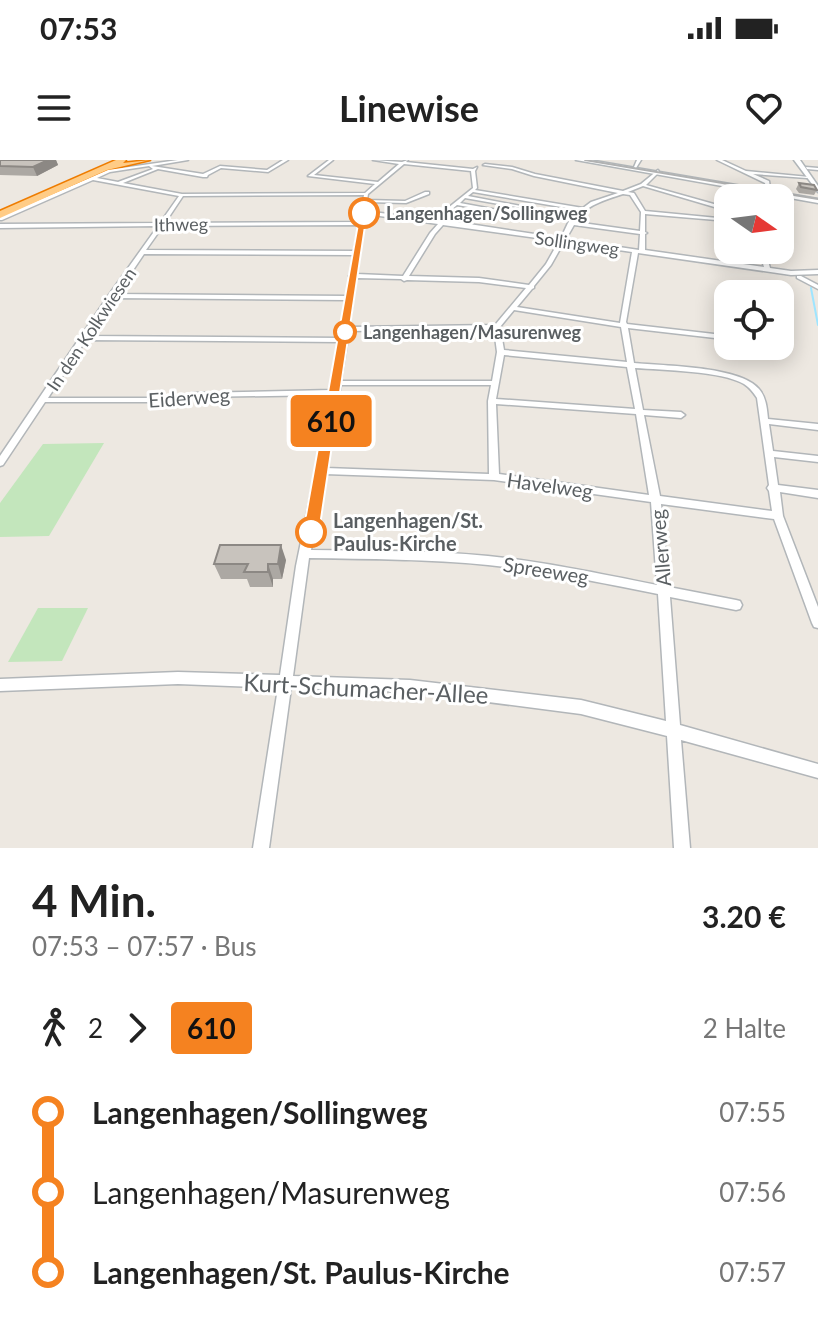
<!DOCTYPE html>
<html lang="de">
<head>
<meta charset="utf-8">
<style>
  :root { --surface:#fff; --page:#f2f2f2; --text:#222; --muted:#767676 }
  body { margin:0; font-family:Lato,sans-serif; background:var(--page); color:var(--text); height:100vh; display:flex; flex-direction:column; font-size:30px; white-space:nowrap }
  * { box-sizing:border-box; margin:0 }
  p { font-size:26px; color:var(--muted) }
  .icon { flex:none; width:44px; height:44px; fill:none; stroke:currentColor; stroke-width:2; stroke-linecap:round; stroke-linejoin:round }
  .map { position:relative; height:688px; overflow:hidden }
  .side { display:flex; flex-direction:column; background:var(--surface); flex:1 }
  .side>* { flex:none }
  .badge { padding:0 16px; border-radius:6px; font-size:28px; line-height:52px }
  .needle { width:52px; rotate:104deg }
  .tools { position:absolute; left:714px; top:24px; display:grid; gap:16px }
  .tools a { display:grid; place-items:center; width:80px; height:80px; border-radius:16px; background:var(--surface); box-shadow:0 4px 20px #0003; font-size:40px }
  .map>.badge { position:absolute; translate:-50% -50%; box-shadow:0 0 0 4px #fff }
  .legs { display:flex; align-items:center; gap:12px; height:88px; padding:0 32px; font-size:26px }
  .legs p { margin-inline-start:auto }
  .summary { display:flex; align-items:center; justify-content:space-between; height:136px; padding:0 32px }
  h1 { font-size:44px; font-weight:700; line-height:60px }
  ul { padding:0 32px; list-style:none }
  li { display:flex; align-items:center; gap:28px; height:80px; font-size:30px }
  li i { display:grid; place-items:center; width:12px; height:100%; margin:0 10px; background:currentColor }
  li i::after { content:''; width:20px; height:20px; margin:-10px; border:6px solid; border-radius:50%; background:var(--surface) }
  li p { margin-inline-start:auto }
  li:first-child i { background:linear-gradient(#0000 50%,currentColor 0) }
  li:last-child i { background:linear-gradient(currentColor 50%,#0000 0) }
  .status { display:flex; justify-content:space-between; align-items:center; height:56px; padding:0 40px; background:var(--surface); direction:ltr }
  .status svg { height:22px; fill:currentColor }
  header { display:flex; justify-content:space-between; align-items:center; height:104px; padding:0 32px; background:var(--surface); font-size:36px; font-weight:700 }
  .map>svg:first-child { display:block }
  .green { fill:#c3e6bc }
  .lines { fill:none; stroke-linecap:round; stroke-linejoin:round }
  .stream { stroke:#9fe5ff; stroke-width:2 }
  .street-casing { stroke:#b2b6b9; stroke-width:3 }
  .secondary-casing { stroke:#b1b6b9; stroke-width:3 }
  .highway-casing { stroke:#ee7c00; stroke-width:3 }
  .street { fill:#fff; fill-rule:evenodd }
  .secondary { fill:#fff; fill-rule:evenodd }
  .highway { fill:#ffcc86; fill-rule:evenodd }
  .tram { stroke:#b1b2b2; stroke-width:2 }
  .wall { fill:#aca8a3 }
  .shaded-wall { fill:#8c8884 }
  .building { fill:#c8c3bd; stroke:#8c8884; stroke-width:2 }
  .line-1 { fill:#f58220; stroke:#fff; stroke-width:2 }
  .stop-1-dot { fill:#fff; stroke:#f58220; stroke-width:4 }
  .labels { text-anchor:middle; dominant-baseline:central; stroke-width:6; stroke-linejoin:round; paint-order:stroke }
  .far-stop-label { font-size:18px; font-weight:bold; fill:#5a5f62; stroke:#fff; text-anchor:start }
  .far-street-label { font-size:18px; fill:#5a5f62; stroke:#fff }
  .street-label { font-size:20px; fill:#5a5f62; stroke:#fff }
  .stop-label { font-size:20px; font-weight:bold; fill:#5a5f62; stroke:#fff; text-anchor:start }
  .near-street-label { font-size:24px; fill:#5a5f62; stroke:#fff }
</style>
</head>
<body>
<div class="status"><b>07:53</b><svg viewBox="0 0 49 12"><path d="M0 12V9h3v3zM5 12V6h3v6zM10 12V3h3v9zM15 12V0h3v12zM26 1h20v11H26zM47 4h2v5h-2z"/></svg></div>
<header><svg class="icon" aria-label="menu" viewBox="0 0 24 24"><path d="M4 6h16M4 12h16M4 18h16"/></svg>Linewise<svg class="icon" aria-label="heart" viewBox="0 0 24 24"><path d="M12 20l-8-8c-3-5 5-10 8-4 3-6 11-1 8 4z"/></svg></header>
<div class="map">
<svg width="818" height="688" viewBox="0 0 818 688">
  <rect width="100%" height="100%" fill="#ede8e1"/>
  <!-- green -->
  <g class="green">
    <path d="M 104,283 L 49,376 L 0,377 L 0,343 L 43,284 Z"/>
    <path d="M 38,448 L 88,448 L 62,501 L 8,502 Z"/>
  </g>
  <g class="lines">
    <!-- stream -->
    <path class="stream" d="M 811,128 L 818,165"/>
    <defs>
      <g id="street">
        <path d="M 178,0 L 188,0 L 152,6 L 203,14 L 220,6 L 267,10 L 283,0 L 288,0 L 268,12 L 221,8 L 208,15 L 207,17 L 203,17 L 158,9 L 123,23 L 182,34 L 365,33 L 375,24 L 308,16 L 329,0 L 333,0 L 314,15 L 378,22 L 399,4 L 373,0 L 402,2 L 408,0 L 406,2 L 473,9 L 477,7 L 475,11 L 477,28 L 475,30 L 583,48 L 591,42 L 618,33 L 534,16 L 512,9 L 483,5 L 485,4 L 512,7 L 535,14 L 623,31 L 641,24 L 658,10 L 659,12 L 646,25 L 728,48 L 728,51 L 643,26 L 628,32 L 634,33 L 645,51 L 728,59 L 728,61 L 645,54 L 645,72 L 647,73 L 645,74 L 645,90 L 764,107 L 759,90 L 765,90 L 770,108 L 791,111 L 818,110 L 818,114 L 791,115 L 638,93 L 626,162 L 627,164 L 714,174 L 723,170 L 727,170 L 727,172 L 715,178 L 628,168 L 634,203 C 664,206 740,206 759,229 C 766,237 767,248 768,259 L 818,264 L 818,270 L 769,264 L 773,291 L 818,296 L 818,302 L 774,297 L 778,325 L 818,330 L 818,338 L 780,332 L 783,356 L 818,447 L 818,468 L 814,467 L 812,463 L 774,359 L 661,344 L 669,427 L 736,440 L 740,441 L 742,445 L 740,449 L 736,450 L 670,437 L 680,565 L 818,604 L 818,618 L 681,580 L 690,688 L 674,688 L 667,576 L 581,554 L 410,532 L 291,528 L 269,688 L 253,688 L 278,528 L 178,524 L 0,531 L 0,519 L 178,512 L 280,515 L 296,406 L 331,235 L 195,237 L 185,242 L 45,242 L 3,305 L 0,306 L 0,296 L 108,136 L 158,66 L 0,68 L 0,64 L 160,63 L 179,36 L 93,20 L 2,60 L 0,60 L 0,57 L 108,10 ZM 404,4 L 471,11 L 473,28 L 433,60 L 366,51 L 367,42 L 406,43 L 429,34 L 429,32 L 425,32 L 405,41 L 367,40 L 368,34 ZM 149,6 L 153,9 L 118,22 L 97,18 L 110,12 ZM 473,32 L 579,50 L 568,63 L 561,78 L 443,60 L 438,61 L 457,45 L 544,60 L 546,59 L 460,43 L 465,38 L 550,53 L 552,52 L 468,36 ZM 623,34 L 630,35 L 641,52 L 640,71 L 575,62 C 585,45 605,40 623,34 ZM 364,35 L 359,62 L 165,63 L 183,36 ZM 365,54 L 438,64 L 430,73 L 403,116 L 357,114 ZM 359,65 L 354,91 L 146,90 L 163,66 ZM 443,65 L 559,81 L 546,104 L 529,125 L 479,118 L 409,116 L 435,74 ZM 574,65 L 640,74 L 639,90 L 566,79 ZM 564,82 L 632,92 L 620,163 L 517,147 L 532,129 L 534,128 L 534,126 L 551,105 ZM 144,94 L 354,95 L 351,115 L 349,116 L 350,117 L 347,136 L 117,134 ZM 356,118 L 401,119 L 404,121 L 407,120 L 479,122 L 526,128 L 495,165 L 349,167 ZM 114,138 L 347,140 L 341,178 L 89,176 ZM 514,150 L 621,167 L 627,202 L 504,190 L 500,167 ZM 494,169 L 497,192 L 492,221 L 341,221 L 349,171 ZM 86,180 L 340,182 L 332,230 L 193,233 L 183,238 L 48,238 ZM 504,195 L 627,207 L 635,249 L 496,239 ZM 635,208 C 662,210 722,211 744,224 C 750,228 753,232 757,238 L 769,325 L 767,328 L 769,331 L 772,351 L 660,336 L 644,255 L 681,258 L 685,255 L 681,252 L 643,250 ZM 341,225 L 491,225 L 488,241 L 489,314 L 326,308 ZM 496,244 L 636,254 L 649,335 L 499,314 ZM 325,314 L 494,320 L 651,342 L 657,425 C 601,414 545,402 488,396 C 429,390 370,391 311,390 ZM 309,398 C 369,399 428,399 488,405 C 545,411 602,423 658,434 L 666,561 L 581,540 L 410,520 L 293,516 Z"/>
        <path d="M 637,0 L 641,0 L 636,8 L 634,7 Z"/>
        <path d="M 717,0 L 722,0 L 746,11 L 809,17 L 807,18 L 753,14 L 769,21 L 770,28 L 768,29 L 766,28 L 765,23 Z"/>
        <path d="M 806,7 L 818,8 L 818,10 L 807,9 Z"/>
        <path d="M 797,116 L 801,116 L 818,125 L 818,129 L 797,118 Z"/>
      </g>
      <g id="secondary">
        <path d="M 576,0 L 589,0 L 818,39 L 818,43 Z"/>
        <path d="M 794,0 L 800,0 L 818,26 L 818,32 Z"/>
      </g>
      <path id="highway" d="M 116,0 L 126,0 L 123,3 L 150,0 L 107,10 L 0,58 L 0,51 Z"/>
    </defs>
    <!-- street casing -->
    <use href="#street" class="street-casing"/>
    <!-- secondary casing -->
    <use href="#secondary" class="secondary-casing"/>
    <!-- highway casing -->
    <use href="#highway" class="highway-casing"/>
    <!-- street -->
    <use href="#street" class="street"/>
    <!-- secondary -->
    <use href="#secondary" class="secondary"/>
    <!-- highway -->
    <use href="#highway" class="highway"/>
    <!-- tram -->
    <path class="tram" d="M 585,0 L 818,39"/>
  </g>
  <!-- wall -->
  <g class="wall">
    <path d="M 0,0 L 56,0 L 58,5 L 37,16 L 0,15 Z"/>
    <path d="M 799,23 L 817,30 L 814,35 L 799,33 L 796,29 Z"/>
    <path d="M 286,400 L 282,419 L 273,419 L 273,427 L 250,427 L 247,419 L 221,419 L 214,404 Z"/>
  </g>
  <!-- shaded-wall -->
  <g class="shaded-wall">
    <path d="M 48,0 L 56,0 L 58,5 L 37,16 L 33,7 Z"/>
    <path d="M 281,385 L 286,400 L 282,419 L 278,404 Z"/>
    <path d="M 268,404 L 273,419 L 273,427 L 268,412 Z"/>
  </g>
  <!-- building -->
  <g class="building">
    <path d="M 0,0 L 48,0 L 33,7 L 0,6 Z"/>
    <path d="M 799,23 L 814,25 L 817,30 L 801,27 Z"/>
    <path d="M 220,385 L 281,385 L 278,404 L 268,404 L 268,412 L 244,412 L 248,404 L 214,404 Z"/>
  </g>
  <!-- line-1 -->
  <path class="line-1" d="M 364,51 L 367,53 L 319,372 L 311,378 L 303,372 L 360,53 Z"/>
  <!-- markers -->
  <g class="stop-1-dot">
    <circle cx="364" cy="53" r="14"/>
    <circle cx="345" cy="172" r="10"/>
    <circle cx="311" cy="372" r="14"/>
  </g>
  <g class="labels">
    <!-- far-stop labels -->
    <g class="far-stop-label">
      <text x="386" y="53">Langenhagen/Sollingweg</text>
      <text x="363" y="172">Langenhagen/Masurenweg</text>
    </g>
    <!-- far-street labels -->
    <g class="far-street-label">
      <text transform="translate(181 64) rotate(-1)">Ithweg</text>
      <text transform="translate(577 83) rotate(8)">Sollingweg</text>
      <text transform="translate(91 169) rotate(-56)">In den Kolkwiesen</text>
    </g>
    <!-- street labels -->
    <g class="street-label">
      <text transform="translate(189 237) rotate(-4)">Eiderweg</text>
      <text transform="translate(550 325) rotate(8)">Havelweg</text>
      <text transform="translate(660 388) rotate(-95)">Allerweg</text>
      <text transform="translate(546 410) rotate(9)">Spreeweg</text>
    </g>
    <!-- stop labels -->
    <g class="stop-label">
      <text x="333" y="360">Langenhagen/St.<tspan x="333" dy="23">Paulus-Kirche</tspan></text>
    </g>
    <!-- near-street labels -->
    <g class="near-street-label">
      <text transform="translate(366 528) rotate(3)">Kurt-Schumacher-Allee</text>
    </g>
  </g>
</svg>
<div class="tools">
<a><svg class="needle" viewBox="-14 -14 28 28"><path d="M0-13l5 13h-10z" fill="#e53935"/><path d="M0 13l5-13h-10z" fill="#767676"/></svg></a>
<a><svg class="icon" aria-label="locate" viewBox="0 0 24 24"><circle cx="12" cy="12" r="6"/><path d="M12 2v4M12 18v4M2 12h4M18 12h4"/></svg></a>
</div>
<b class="badge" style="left:331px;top:261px;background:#f58220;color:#111">610</b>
</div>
<section class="side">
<div class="summary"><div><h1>4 Min.</h1><p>07:53 – 07:57 · Bus</p></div><b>3.20 €</b></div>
<div class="legs"><svg class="icon" aria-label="walk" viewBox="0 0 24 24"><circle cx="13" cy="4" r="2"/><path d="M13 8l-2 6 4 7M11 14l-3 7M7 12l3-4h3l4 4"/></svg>2<svg class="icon" aria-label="forward" viewBox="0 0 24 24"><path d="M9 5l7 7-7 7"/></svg><b class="badge" style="background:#f58220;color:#111">610</b><p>2 Halte</p></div>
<ul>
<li><i style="color:#f58220"></i><b>Langenhagen/Sollingweg</b><p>07:55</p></li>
<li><i style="color:#f58220"></i><span>Langenhagen/Masurenweg</span><p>07:56</p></li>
<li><i style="color:#f58220"></i><b>Langenhagen/St. Paulus-Kirche</b><p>07:57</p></li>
</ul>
</section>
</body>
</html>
